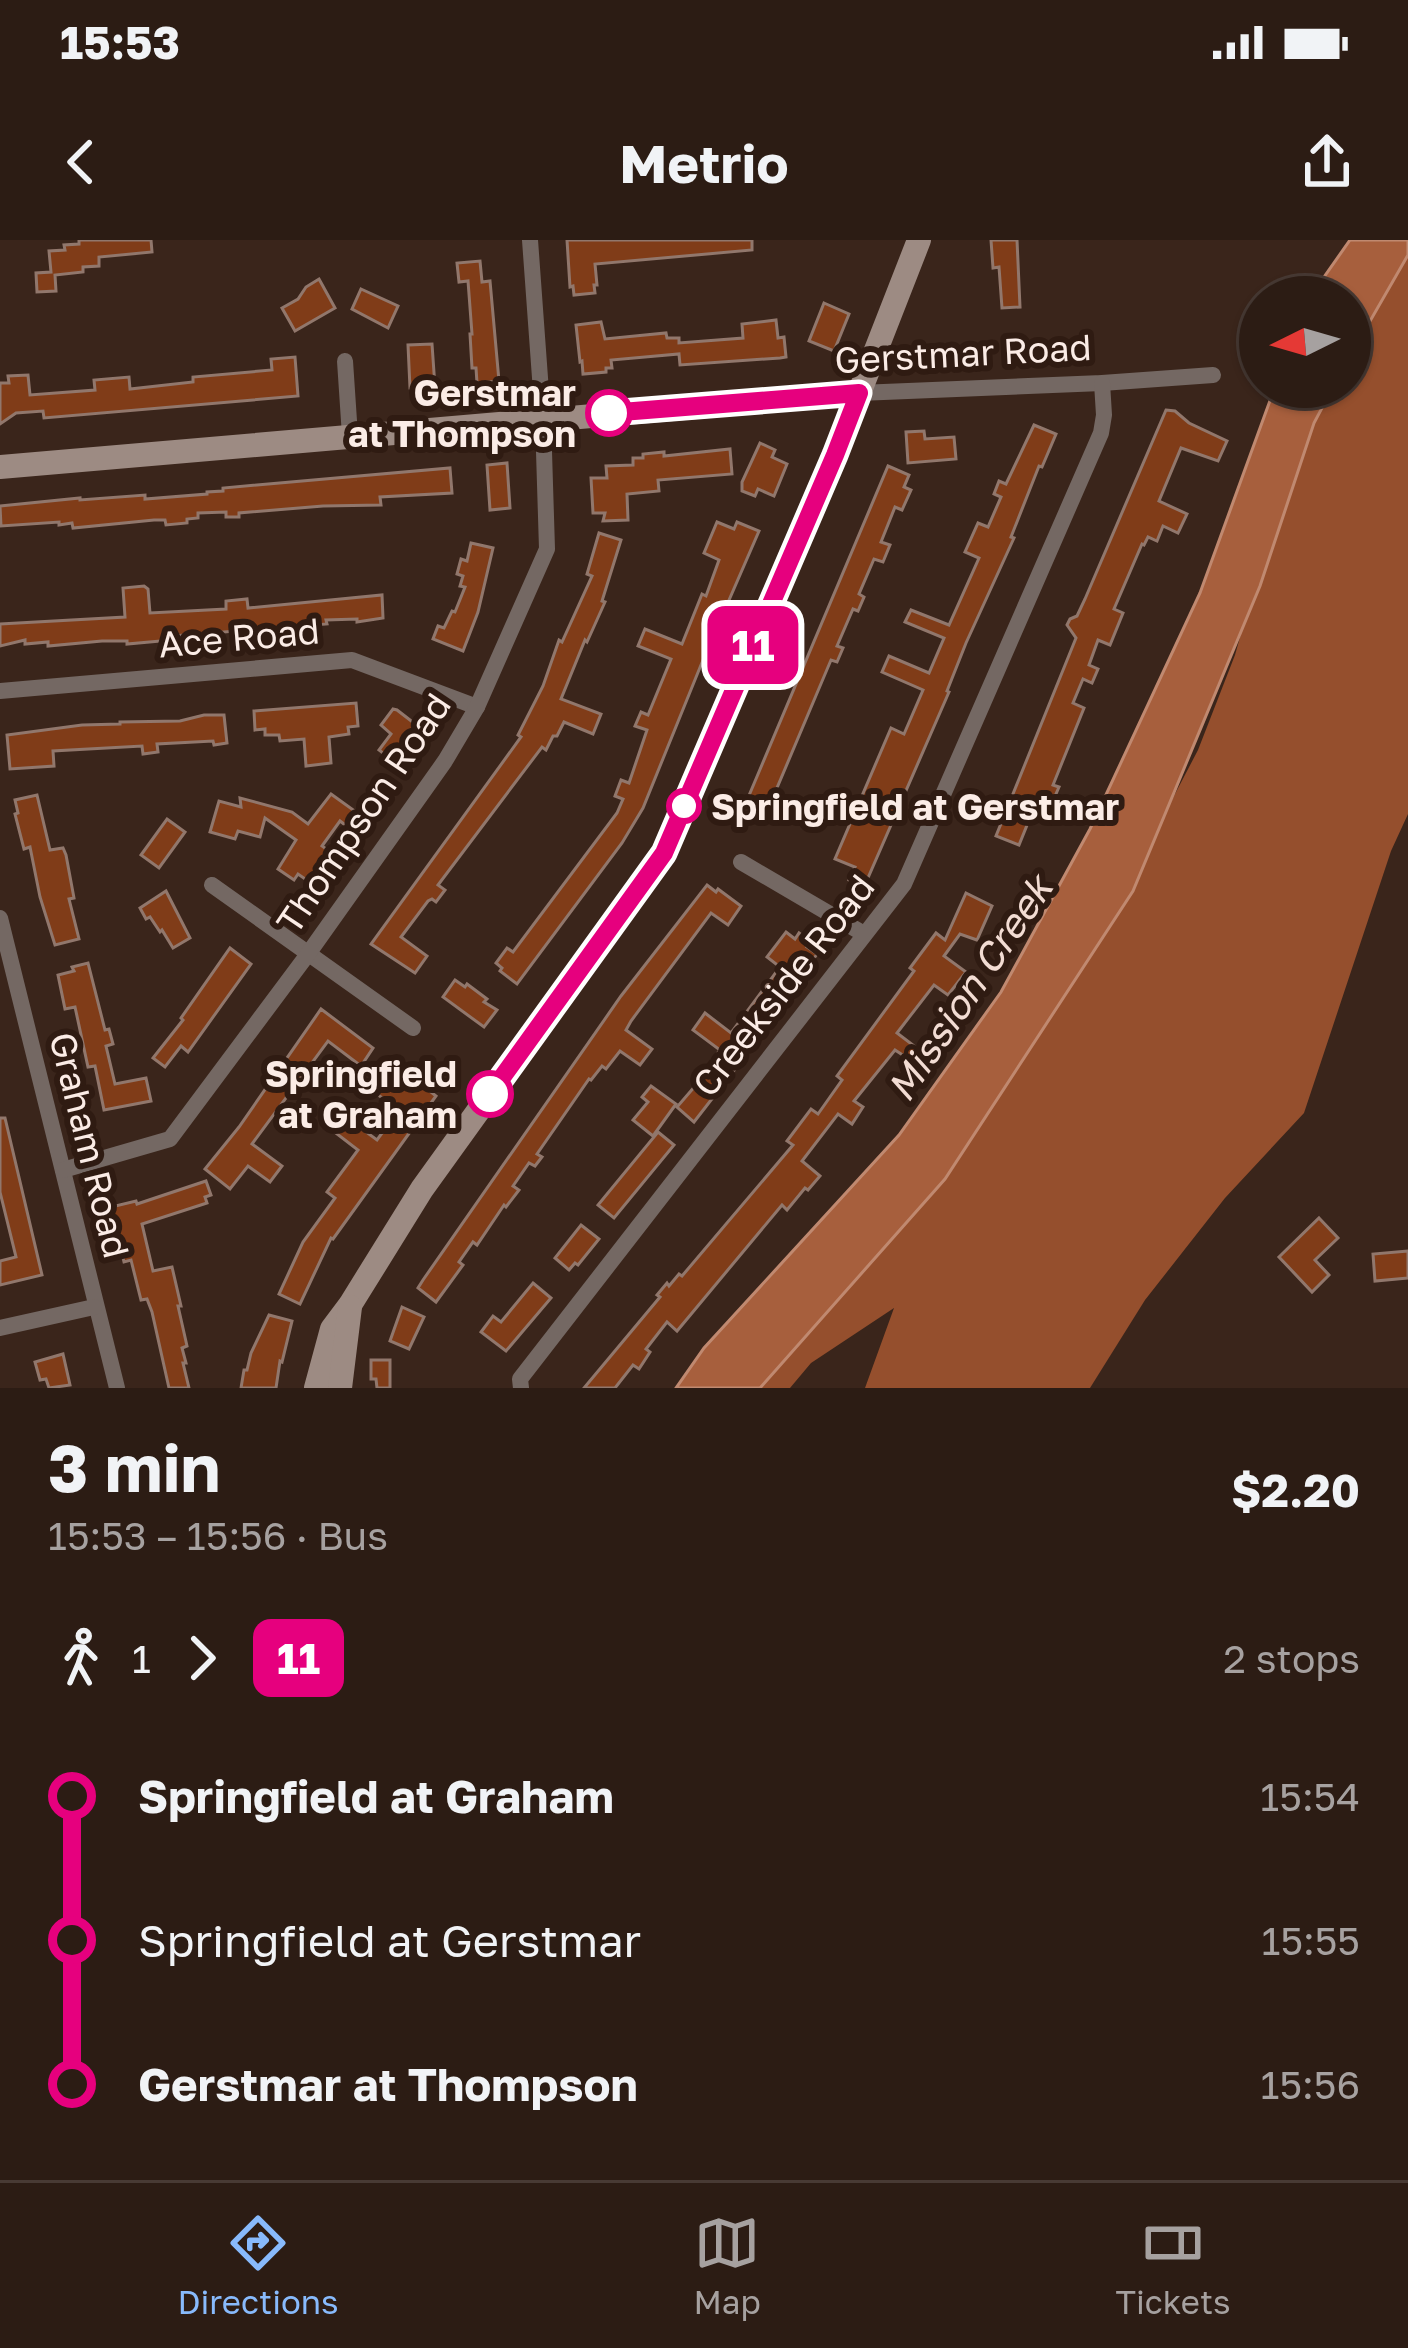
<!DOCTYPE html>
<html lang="en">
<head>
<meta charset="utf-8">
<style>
  :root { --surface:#2c1c14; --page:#382922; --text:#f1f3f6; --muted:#a6a1a0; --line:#483a34; --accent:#88bafc }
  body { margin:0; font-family:"Golos Text",sans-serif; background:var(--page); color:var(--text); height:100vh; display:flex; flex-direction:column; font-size:45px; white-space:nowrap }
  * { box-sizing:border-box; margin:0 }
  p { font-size:39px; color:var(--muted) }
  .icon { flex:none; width:66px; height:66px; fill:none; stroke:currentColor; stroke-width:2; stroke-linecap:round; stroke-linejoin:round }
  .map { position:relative; height:1148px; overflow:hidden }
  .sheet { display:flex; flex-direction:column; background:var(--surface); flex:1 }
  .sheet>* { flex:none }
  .badge { padding:0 24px; border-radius:18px; font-size:42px; line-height:78px }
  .needle { width:78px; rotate:265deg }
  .buttons { position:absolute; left:1239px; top:36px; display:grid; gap:24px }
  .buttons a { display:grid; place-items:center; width:132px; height:132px; border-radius:50%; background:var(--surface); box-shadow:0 3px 9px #0004,0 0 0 3px var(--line); font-size:60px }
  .map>.badge { position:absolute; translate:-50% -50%; box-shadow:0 0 0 6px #fff }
  .legs { display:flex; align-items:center; gap:18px; height:132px; padding:0 48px; font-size:39px }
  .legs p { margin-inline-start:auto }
  .summary { display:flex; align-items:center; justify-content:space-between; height:204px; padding:0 48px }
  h1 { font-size:66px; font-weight:700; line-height:90px }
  ul { padding:0 48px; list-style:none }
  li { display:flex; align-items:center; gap:42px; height:144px; font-size:45px }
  li i { display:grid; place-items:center; width:18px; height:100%; margin:0 15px; background:currentColor }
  li i::after { content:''; width:30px; height:30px; margin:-15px; border:9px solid; border-radius:50%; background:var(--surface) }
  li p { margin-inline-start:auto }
  li:first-child i { background:linear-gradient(#0000 50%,currentColor 0) }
  li:last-child i { background:linear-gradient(currentColor 50%,#0000 0) }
  .status { display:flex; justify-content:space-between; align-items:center; height:84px; padding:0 60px; background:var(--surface); direction:ltr }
  .status svg { height:33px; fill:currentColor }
  header { display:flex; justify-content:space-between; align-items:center; height:156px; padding:0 48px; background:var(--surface); font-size:54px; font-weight:700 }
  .tabs { display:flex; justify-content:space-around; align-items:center; height:168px; border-top:3px solid var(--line); background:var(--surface); font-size:33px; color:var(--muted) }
  .tabs a { display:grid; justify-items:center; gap:6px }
  .tabs .selected { color:var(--accent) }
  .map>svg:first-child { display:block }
  .forest { fill:#954f2d }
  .water { fill:#a75f3d; stroke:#c08970; stroke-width:3 }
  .building { fill:#803c18; stroke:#91776c; stroke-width:3 }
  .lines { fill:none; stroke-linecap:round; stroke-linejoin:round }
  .street { stroke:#746863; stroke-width:16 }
  .secondary { stroke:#9d8b83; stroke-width:24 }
  .line-1-casing { stroke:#fff; stroke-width:27 }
  .line-1 { stroke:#e6007e; stroke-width:18 }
  .stop-1-dot { fill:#fff; stroke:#e6007e; stroke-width:6 }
  .labels { text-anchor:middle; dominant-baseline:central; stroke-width:12; stroke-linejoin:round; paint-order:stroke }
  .street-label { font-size:36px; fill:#fbece6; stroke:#2f1b12 }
  .stop-label { font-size:36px; font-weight:bold; fill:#fbece6; stroke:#2f1b12; text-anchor:end }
  .water-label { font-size:39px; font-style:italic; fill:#f2dcd3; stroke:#2f1b12 }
</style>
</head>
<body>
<div class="status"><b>15:53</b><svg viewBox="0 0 49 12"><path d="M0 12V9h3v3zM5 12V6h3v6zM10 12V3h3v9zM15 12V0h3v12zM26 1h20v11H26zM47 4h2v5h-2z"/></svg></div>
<header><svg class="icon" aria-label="back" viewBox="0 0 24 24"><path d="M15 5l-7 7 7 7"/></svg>Metrio<svg class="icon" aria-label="share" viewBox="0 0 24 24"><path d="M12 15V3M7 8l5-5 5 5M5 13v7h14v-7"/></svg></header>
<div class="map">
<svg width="1408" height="1148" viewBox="0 0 1408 1148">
  <rect width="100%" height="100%" fill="#3a251b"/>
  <!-- forest -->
  <path class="forest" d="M 1408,0 L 1408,574 L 1391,611 L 1304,873 L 1225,958 L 1145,1060 L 1090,1148 L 865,1148 L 894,1068 L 811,1123 L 790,1148 L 758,1148 L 1130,640 L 1198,510 L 1235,415 L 1311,147 L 1350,147 L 1350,59 Z"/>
  <!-- water -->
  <g class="water">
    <path d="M 1350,0 L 1408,0 L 1408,15 L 1350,116 L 1350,57 L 1310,57 Z"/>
    <path d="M 1275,147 L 1333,147 L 1314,183 L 1260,346 L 1133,651 L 945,939 L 760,1148 L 676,1148 L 704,1108 L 899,895 L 1001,752 L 1090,589 L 1200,353 Z"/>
  </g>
  <!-- building -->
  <g class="building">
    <path d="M 79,0 L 151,0 L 152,12 L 99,17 L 99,26 L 83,27 L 83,32 L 55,35 L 56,51 L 37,52 L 36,33 L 51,32 L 49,11 L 65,10 L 64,5 L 79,4 Z"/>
    <path d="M 567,0 L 752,0 L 752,10 L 595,24 L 597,45 L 594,45 L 595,53 L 574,55 L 573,46 L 570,47 Z"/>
    <path d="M 991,0 L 1017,0 L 1020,67 L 1002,68 L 999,27 L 993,28 Z"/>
    <path d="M 480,21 L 482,42 L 490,41 L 499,141 L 477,143 L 476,128 L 472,128 L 470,94 L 472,94 L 468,41 L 459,42 L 457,23 Z"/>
    <path d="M 319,39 L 335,68 L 295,91 L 282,68 L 298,59 L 306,47 Z"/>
    <path d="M 361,49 L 398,66 L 388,88 L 352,69 Z"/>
    <path d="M 824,63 L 849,74 L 834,111 L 809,101 Z"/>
    <path d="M 776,80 L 778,98 L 784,97 L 786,117 L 780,118 L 680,125 L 679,114 L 611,120 L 612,128 L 606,128 L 606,132 L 583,134 L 582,121 L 580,122 L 576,85 L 601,82 L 605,99 L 666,93 L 667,98 L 679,98 L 679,103 L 743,98 L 742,84 Z"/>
    <path d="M 432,104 L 435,147 L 410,148 L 408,105 Z"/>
    <path d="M 295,117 L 298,156 L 44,178 L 43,171 L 16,173 L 0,184 L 0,143 L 9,143 L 8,136 L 28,135 L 30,155 L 95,150 L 94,140 L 129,137 L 130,149 L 193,142 L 193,137 L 272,130 L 271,119 Z"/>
    <path d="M 1166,170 L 1175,171 L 1189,183 L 1227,201 L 1218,221 L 1181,208 L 1159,261 L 1187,274 L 1178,293 L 1163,286 L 1157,301 L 1148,297 L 1144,305 L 1142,304 L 1114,369 L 1123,373 L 1110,405 L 1098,400 L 1089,425 L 1098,429 L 1092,443 L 1083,439 L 1073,463 L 1084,468 L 1053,545 L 1059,547 L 1052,563 L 1038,558 L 1019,605 L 996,596 L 1076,398 L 1067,385 L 1070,379 L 1077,376 L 1085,359 Z"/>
    <path d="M 1034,185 L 1056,194 L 1042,227 L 1039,226 L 1011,297 L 1014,298 L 966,403 L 947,451 L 949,452 L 864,647 L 849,640 L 855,627 L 835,619 L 891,488 L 904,494 L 923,450 L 882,432 L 889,416 L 929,433 L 944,398 L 905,382 L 911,370 L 949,385 L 979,318 L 965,312 L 978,283 L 988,287 L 1001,257 L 994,254 L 999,241 L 1006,244 Z"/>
    <path d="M 924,191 L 925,199 L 954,197 L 956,219 L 908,223 L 906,192 Z"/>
    <path d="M 760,203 L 775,210 L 772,217 L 787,224 L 774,256 L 758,249 L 755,256 L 742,251 L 742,242 Z"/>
    <path d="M 730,209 L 732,234 L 658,240 L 659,251 L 627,254 L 628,280 L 603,281 L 605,273 L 593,273 L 591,238 L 607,238 L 606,226 L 633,225 L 633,218 L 643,218 L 643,214 L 664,212 L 664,216 Z"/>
    <path d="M 507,223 L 510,268 L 490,270 L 487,225 Z"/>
    <path d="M 888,226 L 909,235 L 904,247 L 911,250 L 902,270 L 895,267 L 881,302 L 890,305 L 883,322 L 874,319 L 859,354 L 864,357 L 858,371 L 853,369 L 837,406 L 843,408 L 837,422 L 831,420 L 774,555 L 790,562 L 782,583 L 745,565 Z"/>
    <path d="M 450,228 L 452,253 L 380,257 L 381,265 L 323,266 L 239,273 L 239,277 L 226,277 L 226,272 L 198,273 L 198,278 L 187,279 L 187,283 L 166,285 L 165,280 L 154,280 L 73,288 L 72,283 L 59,285 L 59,282 L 1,286 L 0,266 L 80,258 L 80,260 L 145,255 L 145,259 L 207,254 L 207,252 L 223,251 L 223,248 Z"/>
    <path d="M 717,282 L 734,289 L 737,282 L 759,291 L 703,420 L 643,568 L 622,603 L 517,744 L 500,731 L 502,728 L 496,723 L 507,708 L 513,712 L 617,573 L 623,559 L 615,556 L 621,540 L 629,543 L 647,490 L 635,486 L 641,472 L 648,475 L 671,419 L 638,406 L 645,389 L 682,404 L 702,354 L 706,356 L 719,320 L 704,313 Z"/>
    <path d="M 599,293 L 621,300 L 602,361 L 605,362 L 587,402 L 585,400 L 561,459 L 601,474 L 593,494 L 564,482 L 557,496 L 553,496 L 546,510 L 542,507 L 438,645 L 445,650 L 436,662 L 432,659 L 428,661 L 401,697 L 427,716 L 415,733 L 371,704 L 521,497 L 518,495 L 543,446 L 559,400 L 562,402 L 592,336 L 587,334 Z"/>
    <path d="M 471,303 L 493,308 L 478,372 L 463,411 L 433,399 L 438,386 L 444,388 L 452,371 L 455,372 L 465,347 L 460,346 L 463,336 L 457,334 L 461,319 L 467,321 Z"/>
    <path d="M 144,346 L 148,349 L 150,373 L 226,369 L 226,361 L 247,359 L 248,368 L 382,355 L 383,378 L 357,382 L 357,379 L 326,380 L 327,384 L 171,396 L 172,400 L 127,404 L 127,401 L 102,401 L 48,406 L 48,402 L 25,404 L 25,400 L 0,406 L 0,384 L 125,377 L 123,348 Z"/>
    <path d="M 356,463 L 358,486 L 348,487 L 349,494 L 329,497 L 331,523 L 306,526 L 304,499 L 280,501 L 279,495 L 265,495 L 265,489 L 255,490 L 254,471 Z"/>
    <path d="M 393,469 L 397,470 L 423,490 L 397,524 L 379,510 L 391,494 L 381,485 Z"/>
    <path d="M 204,475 L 224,475 L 227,503 L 214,505 L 213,501 L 157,504 L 158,512 L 143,514 L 142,506 L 53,511 L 54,526 L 10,529 L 7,495 L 82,485 L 120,484 L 120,482 L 180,481 Z"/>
    <path d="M 331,554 L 363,577 L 353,591 L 340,581 L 322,606 L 329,611 L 308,641 L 298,634 L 294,640 L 278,629 L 296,600 L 265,578 L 260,597 L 238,591 L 235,599 L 210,592 L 219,561 L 241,567 L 240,558 L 292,572 L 308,584 Z"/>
    <path d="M 37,555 L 50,610 L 63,608 L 66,615 L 74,658 L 69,659 L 79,699 L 55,705 L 40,657 L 30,607 L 24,609 L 15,574 L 18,573 L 15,560 Z"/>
    <path d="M 167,579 L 185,592 L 159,628 L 141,615 Z"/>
    <path d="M 707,645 L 716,652 L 718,649 L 741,666 L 728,685 L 711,673 L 631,781 L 626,790 L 652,809 L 640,825 L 620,811 L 606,829 L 602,826 L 591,840 L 589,839 L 537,914 L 542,917 L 535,926 L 529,923 L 513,946 L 519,950 L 506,967 L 504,965 L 477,1005 L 473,1002 L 459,1022 L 463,1025 L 436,1062 L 418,1048 L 423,1040 L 621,756 Z"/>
    <path d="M 166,651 L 190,698 L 173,708 L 162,690 L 160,692 L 150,677 L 146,679 L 140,668 Z"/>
    <path d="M 966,653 L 992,666 L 977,700 L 960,694 L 944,716 L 966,732 L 948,755 L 934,745 L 897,793 L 926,815 L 918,825 L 895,810 L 854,861 L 863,867 L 852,884 L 838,874 L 802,921 L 820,936 L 808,950 L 805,948 L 787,970 L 782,965 L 677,1091 L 667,1082 L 646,1109 L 650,1112 L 639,1129 L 633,1125 L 615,1148 L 584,1148 L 660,1057 L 657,1055 L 667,1043 L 669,1046 L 679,1034 L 682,1036 L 793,905 L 787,901 L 811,869 L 818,874 L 842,840 L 837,836 L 914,731 L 910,728 L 936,693 L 945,700 Z"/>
    <path d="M 786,692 L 795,699 L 799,693 L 811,702 L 807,707 L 817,714 L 763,793 L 694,882 L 677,867 L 714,824 L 711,822 L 720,810 L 693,790 L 705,773 L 731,793 L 780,727 L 767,717 Z"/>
    <path d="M 230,708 L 251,724 L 188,812 L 181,806 L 165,827 L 153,818 L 183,780 L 181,778 Z"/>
    <path d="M 88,723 L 105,790 L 109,789 L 113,804 L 106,806 L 115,844 L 146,838 L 151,861 L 104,870 L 95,826 L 88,827 L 75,767 L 65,769 L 58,735 L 74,731 L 72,727 Z"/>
    <path d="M 455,740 L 465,747 L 467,744 L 487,759 L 484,762 L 497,770 L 484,787 L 443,757 Z"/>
    <path d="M 321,769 L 373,808 L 361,826 L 328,801 L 252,904 L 282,926 L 270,942 L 248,926 L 230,949 L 205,929 L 239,887 Z"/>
    <path d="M 404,830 L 436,856 L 333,999 L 331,998 L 300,1064 L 279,1054 L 303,1002 L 335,958 L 327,952 L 358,910 L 328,887 L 339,872 L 377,900 L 399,870 L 374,852 L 382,841 L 391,848 Z"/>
    <path d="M 651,846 L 676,864 L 653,896 L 633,880 L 648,862 L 642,857 Z"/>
    <path d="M 0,878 L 5,878 L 42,1035 L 0,1045 L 0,1021 L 16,1017 L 0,952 Z"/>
    <path d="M 658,892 L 674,905 L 614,978 L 598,965 Z"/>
    <path d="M 206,941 L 211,955 L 205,957 L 207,963 L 142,984 L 153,1031 L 172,1027 L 181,1066 L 178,1066 L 187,1106 L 182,1108 L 186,1123 L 183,1123 L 189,1148 L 169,1148 L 152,1072 L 147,1059 L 141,1060 L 131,1020 L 124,1022 L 111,967 L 136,961 L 137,964 Z"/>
    <path d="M 1319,978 L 1338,998 L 1315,1020 L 1329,1035 L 1312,1052 L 1279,1017 Z"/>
    <path d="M 581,985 L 599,999 L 578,1025 L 575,1023 L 569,1030 L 555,1018 Z"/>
    <path d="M 1408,1011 L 1408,1038 L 1375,1041 L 1373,1014 Z"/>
    <path d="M 533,1043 L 551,1058 L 506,1111 L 481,1092 L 493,1076 L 501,1082 Z"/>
    <path d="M 402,1067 L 424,1077 L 409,1109 L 390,1101 Z"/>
    <path d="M 269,1075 L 292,1081 L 282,1122 L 280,1121 L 276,1148 L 241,1148 L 244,1130 L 247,1130 L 251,1113 Z"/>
    <path d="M 63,1114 L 70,1145 L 49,1148 L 46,1139 L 40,1140 L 35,1122 Z"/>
    <path d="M 371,1120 L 390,1120 L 390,1148 L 377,1148 L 376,1139 L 371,1139 Z"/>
  </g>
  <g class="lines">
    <!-- street -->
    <g class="street">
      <path d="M 345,121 L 350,196"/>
      <path d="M 859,153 L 1102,143 L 1213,135"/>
      <path d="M 0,451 L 352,420 L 477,467"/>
      <path d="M 741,622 L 864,694"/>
      <path d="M 212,645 L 413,788"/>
      <path d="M 0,678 L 117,1148"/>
      <path d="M 63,930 L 170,899 L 308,714 L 445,521 L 477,467 L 547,309 L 543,179 L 530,0"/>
      <path d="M 0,1088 L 94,1067"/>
      <path d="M 521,1148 L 520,1139 L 904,644 L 1101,193 L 1104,175 L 1102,143"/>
    </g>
    <!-- secondary -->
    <g class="secondary">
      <path d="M 0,227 L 859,153"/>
      <path d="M 316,1148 L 332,1089 L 350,1065 L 422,949 L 664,613 L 835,215 L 919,0"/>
      <path d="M 340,1148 L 350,1067"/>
    </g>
  </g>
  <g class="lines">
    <defs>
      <path id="line-1" d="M 490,854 L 664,613 L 835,215 L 859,153 L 609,173"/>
    </defs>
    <!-- line-1 casing -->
    <use href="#line-1" class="line-1-casing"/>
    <!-- line-1 -->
    <use href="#line-1" class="line-1"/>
  </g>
  <!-- markers -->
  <g class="stop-1-dot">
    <circle cx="609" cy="173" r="21"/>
    <circle cx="684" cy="566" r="15"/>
    <circle cx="490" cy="854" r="21"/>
  </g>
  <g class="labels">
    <!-- street labels -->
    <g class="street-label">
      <text transform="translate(963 113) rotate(-3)">Gerstmar Road</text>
      <text transform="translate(239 397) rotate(-5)">Ace Road</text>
      <text transform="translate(363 573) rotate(-56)">Thompson Road</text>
      <text transform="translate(783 745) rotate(-52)">Creekside Road</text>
      <text transform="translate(90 905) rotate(76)">Graham Road</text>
    </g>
    <!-- stop labels -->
    <g class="stop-label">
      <text x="576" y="152">Gerstmar<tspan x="576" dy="41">at Thompson</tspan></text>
      <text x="711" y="566" text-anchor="start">Springfield at Gerstmar</text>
      <text x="457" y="833">Springfield<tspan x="457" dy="41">at Graham</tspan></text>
    </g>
    <!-- water labels -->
    <g class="water-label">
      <text transform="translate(969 748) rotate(-56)">Mission Creek</text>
    </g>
  </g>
</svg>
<div class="buttons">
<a><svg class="needle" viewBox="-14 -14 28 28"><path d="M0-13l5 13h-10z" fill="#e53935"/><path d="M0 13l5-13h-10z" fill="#a6a1a0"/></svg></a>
</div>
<b class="badge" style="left:753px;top:405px;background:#e6007e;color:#fff">11</b>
</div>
<section class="sheet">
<div class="summary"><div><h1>3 min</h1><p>15:53 – 15:56 · Bus</p></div><b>$2.20</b></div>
<div class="legs"><svg class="icon" aria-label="walk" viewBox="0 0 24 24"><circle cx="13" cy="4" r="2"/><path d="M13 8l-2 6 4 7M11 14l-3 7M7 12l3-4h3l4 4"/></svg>1<svg class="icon" aria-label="forward" viewBox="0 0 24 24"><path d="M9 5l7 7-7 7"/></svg><b class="badge" style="background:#e6007e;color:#fff">11</b><p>2 stops</p></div>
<ul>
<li><i style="color:#e6007e"></i><b>Springfield at Graham</b><p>15:54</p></li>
<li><i style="color:#e6007e"></i><span>Springfield at Gerstmar</span><p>15:55</p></li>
<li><i style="color:#e6007e"></i><b>Gerstmar at Thompson</b><p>15:56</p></li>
</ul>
</section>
<nav class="tabs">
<a class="selected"><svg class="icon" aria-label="directions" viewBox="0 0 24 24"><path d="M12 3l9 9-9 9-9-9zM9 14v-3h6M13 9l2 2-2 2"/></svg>Directions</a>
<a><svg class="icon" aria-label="map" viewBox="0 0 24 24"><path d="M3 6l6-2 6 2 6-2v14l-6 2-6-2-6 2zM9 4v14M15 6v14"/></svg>Map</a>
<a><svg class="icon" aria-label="tickets" viewBox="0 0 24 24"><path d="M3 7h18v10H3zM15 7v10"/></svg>Tickets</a>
</nav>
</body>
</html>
